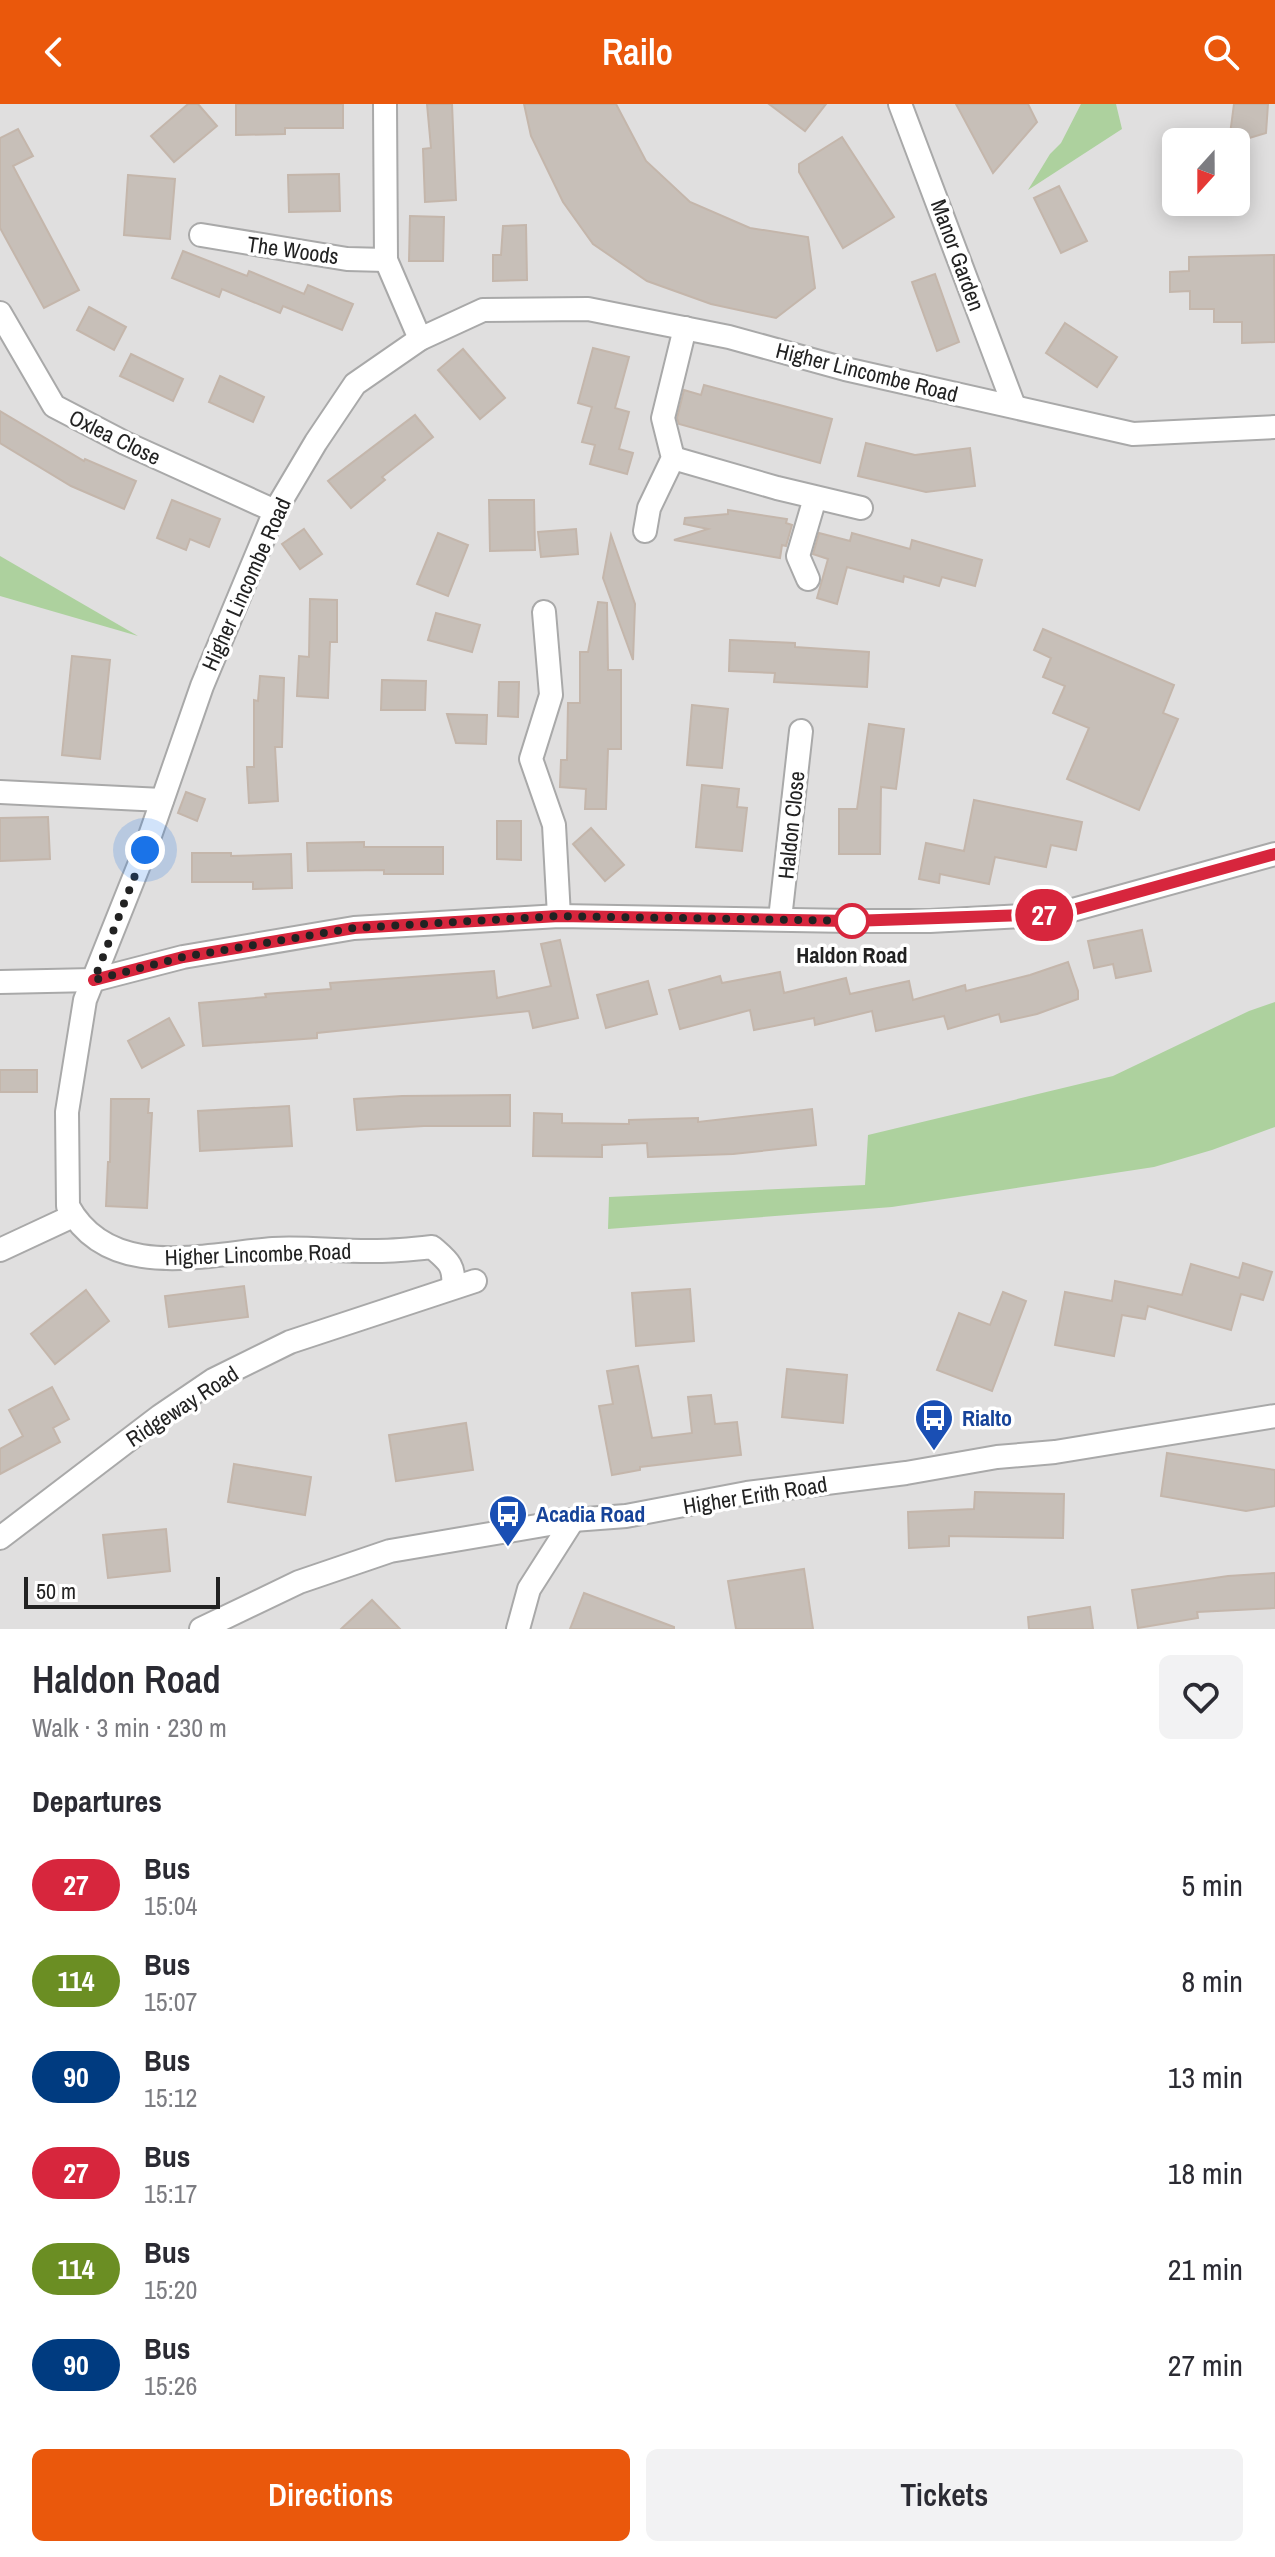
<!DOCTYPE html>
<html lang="en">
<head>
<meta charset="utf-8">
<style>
  :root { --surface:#fff; --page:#f2f2f3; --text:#2b2b33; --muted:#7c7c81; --accent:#ea580c }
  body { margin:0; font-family:"Archivo Narrow",sans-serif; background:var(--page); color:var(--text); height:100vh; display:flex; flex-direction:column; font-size:30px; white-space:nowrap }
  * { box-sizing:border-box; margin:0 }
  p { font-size:26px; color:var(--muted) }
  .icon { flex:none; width:44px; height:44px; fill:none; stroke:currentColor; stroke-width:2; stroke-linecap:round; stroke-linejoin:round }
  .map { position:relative; height:1525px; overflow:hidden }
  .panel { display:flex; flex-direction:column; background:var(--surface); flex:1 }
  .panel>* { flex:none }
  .badge { padding:0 16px; border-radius:26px; font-size:28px; line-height:52px }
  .needle { width:52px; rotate:201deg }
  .fabs { position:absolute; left:1162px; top:24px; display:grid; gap:16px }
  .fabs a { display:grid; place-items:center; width:88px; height:88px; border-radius:12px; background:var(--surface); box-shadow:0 4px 20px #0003; font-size:40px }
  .scale { position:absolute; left:24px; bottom:20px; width:196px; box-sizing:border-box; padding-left:8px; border:4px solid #222; border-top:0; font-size:22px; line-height:28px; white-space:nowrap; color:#222; -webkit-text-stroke:6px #fff; paint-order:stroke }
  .you { position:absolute; width:40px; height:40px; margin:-20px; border:6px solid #fff; border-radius:50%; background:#1a73e8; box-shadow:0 0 0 12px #1a73e833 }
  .map>.badge { position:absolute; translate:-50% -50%; box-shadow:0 0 0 4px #fff }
  h2 { padding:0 32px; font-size:30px; line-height:72px }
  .round { display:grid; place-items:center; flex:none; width:84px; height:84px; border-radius:12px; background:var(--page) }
  .head { display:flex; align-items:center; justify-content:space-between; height:136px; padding:0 32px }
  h1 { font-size:38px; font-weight:600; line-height:60px }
  .button { display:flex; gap:16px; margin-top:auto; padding:16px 32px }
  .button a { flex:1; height:92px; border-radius:12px; background:var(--accent); color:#fff; font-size:32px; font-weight:600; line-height:92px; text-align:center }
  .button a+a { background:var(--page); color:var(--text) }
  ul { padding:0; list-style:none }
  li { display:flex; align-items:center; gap:24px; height:96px; padding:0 32px }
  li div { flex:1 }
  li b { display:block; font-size:30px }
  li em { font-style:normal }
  li .badge { min-width:88px; font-weight:700; text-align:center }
  header { display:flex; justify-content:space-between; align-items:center; height:104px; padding:0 32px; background:var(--accent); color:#fff; font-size:36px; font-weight:600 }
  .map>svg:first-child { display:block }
  .residential { fill:#e0dfdf; fill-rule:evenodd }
  .forest { fill:#add19e }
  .building { fill:#c7bfb8; stroke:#c4b6ab; stroke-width:2 }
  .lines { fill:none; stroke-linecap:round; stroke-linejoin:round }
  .street-casing { stroke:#a9a9a9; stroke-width:26 }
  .street { stroke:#fff; stroke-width:22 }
  .line-casing { stroke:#fff; stroke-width:18 }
  .line { stroke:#d7263d; stroke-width:12 }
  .walk { stroke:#222; stroke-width:8; stroke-dasharray:0 14.4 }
  .stop-dot { fill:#fff; stroke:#d7263d; stroke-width:4 }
  .labels { text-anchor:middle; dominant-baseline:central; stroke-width:7; stroke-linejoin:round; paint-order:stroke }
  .street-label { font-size:22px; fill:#222; stroke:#fff }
  .stop-label { font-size:22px; font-weight:bold; fill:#222; stroke:#fff }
  .transit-label { font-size:22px; font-weight:bold; fill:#164399; stroke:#fff; text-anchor:start }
</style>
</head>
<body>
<header><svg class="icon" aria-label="back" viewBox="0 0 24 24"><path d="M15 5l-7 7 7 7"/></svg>Railo<svg class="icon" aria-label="search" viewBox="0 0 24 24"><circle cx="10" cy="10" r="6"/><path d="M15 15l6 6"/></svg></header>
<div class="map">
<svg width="1275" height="1525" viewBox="0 0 1275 1525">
  <rect width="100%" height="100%" fill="#f2efe9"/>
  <!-- residential -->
  <path class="residential" d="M 0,0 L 1275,0 L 1275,1525 L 0,1525 ZM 1176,38 L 1236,38 L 1236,98 L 1176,98 Z"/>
  <!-- forest -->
  <g class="forest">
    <path d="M 1081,0 L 1116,0 L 1122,25 L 1028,86 L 1050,50 L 1061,39 Z"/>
    <path d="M 0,452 L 138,532 L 0,492 Z"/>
    <path d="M 1275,898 L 1275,1023 L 1212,1046 L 1154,1063 L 892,1103 L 608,1125 L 609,1093 L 865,1081 L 868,1031 L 1113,972 L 1249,907 Z"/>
  </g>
  <!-- building -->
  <g class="building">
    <path d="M 188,0 L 198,0 L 217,22 L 174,58 L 151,32 Z"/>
    <path d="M 236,0 L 343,0 L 343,24 L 285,24 L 285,30 L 236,31 Z"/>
    <path d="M 427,0 L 452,0 L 456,96 L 425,98 L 423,45 L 431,44 Z"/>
    <path d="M 524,0 L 616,0 L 646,57 L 690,98 L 750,124 L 808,133 L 815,184 L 776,214 L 711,200 L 647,177 L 593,140 L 563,98 L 531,32 Z"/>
    <path d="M 769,0 L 826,0 L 805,27 Z"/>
    <path d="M 956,0 L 1028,0 L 1037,18 L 993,69 Z"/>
    <path d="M 1234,0 L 1268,0 L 1266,29 L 1236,38 L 1229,38 Z"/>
    <path d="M 18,25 L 33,52 L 13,62 L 79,186 L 44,204 L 0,124 L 0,34 Z"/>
    <path d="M 842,33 L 894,113 L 843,144 L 799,68 L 799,60 Z"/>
    <path d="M 339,70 L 340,107 L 289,108 L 288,71 Z"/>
    <path d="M 128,71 L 175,75 L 170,135 L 124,131 Z"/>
    <path d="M 1059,82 L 1087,137 L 1061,149 L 1034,94 Z"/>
    <path d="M 410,112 L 444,113 L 443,157 L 409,157 Z"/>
    <path d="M 526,121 L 527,176 L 493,177 L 493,151 L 501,151 L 503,122 Z"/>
    <path d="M 183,147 L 247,172 L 249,167 L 304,190 L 308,181 L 353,200 L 342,226 L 283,202 L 280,209 L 222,185 L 219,193 L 172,174 Z"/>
    <path d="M 1274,151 L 1275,238 L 1242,239 L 1242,218 L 1214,218 L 1214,205 L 1190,205 L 1190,187 L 1170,188 L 1170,168 L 1189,167 L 1189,153 Z"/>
    <path d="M 935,170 L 959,238 L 937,247 L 912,178 Z"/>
    <path d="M 89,203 L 126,223 L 114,246 L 77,226 Z"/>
    <path d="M 1065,219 L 1117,253 L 1097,283 L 1046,249 Z"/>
    <path d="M 593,244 L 629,253 L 615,304 L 629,308 L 619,345 L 633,349 L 627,370 L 590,360 L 595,341 L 582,338 L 592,303 L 578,299 Z"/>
    <path d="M 463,245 L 505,294 L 480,315 L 438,266 Z"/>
    <path d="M 131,250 L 183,275 L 173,297 L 120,272 Z"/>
    <path d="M 220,272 L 264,293 L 253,318 L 209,298 Z"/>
    <path d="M 704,281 L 832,315 L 820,359 L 679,320 L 677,314 L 684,286 L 701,291 Z"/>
    <path d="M 0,307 L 84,357 L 85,355 L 136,377 L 124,405 L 71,382 L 0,339 Z"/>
    <path d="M 415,311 L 433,333 L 382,373 L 385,376 L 351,404 L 328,377 Z"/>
    <path d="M 866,339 L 915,351 L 970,344 L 975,382 L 926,388 L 858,372 Z"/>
    <path d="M 172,396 L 220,415 L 209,443 L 190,435 L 186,446 L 157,434 Z"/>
    <path d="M 489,396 L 534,396 L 535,446 L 490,447 Z"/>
    <path d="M 728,406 L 787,415 L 786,419 L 792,421 L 786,442 L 782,441 L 780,454 L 674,436 L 708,425 L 684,420 L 685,414 L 728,410 Z"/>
    <path d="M 304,425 L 322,450 L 300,465 L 282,440 Z"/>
    <path d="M 576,425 L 578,450 L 541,453 L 538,428 Z"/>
    <path d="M 438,429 L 468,441 L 448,492 L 417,480 Z"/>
    <path d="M 819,429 L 850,437 L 852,429 L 910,445 L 912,436 L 982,456 L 975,482 L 942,473 L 939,482 L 904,472 L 903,478 L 847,463 L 837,500 L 817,494 L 828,455 L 813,450 Z"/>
    <path d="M 611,431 L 635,500 L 633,556 L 603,474 Z"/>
    <path d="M 310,495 L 337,496 L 337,538 L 330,538 L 328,594 L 297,592 L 299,552 L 309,553 Z"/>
    <path d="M 598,498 L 607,499 L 608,566 L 621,566 L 621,645 L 608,645 L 606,705 L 585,705 L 586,685 L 560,683 L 561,656 L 567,656 L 568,599 L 580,599 L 580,548 L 588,548 Z"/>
    <path d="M 436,509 L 480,521 L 472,548 L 428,536 Z"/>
    <path d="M 1043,525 L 1174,581 L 1163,609 L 1178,615 L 1139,706 L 1067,675 L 1089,624 L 1053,609 L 1065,582 L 1043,573 L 1051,554 L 1034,546 Z"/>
    <path d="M 730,536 L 795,539 L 795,543 L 869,548 L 867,583 L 774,578 L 775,569 L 729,567 Z"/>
    <path d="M 72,552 L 110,556 L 100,655 L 62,651 Z"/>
    <path d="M 260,572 L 284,574 L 282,643 L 275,643 L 278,697 L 249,699 L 247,663 L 254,663 L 254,596 L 258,597 Z"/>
    <path d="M 382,576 L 426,577 L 425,606 L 381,606 Z"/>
    <path d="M 499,578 L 519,578 L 518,613 L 498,612 Z"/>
    <path d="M 692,601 L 728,605 L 722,664 L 687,661 Z"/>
    <path d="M 447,610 L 487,611 L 486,640 L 456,639 Z"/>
    <path d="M 869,620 L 904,625 L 896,685 L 881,683 L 880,750 L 839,750 L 839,705 L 857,705 Z"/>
    <path d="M 702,681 L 739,685 L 737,703 L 747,704 L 742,747 L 696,743 Z"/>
    <path d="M 186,688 L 205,695 L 197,717 L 178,709 Z"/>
    <path d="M 974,696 L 1082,718 L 1076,746 L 1051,741 L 1046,763 L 995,753 L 989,780 L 940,770 L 939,779 L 919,775 L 926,739 L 964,747 Z"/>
    <path d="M 48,713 L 50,755 L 0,757 L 0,714 Z"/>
    <path d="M 497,717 L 521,717 L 521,756 L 497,755 Z"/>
    <path d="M 591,724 L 624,761 L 605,777 L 573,740 Z"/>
    <path d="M 364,738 L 364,743 L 443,743 L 443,770 L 384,770 L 384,766 L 308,767 L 307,739 Z"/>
    <path d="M 192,749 L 231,749 L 231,752 L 291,750 L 292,784 L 253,785 L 253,778 L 192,778 Z"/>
    <path d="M 1142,826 L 1151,867 L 1116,874 L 1113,860 L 1094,864 L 1088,837 Z"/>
    <path d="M 560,836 L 578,914 L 533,924 L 529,907 L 317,929 L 317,934 L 203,942 L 199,899 L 266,893 L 265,890 L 331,885 L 330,879 L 494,867 L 497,894 L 551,882 L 541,840 Z"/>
    <path d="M 1068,858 L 1078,887 L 1078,895 L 1037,910 L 1001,918 L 999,910 L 948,925 L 944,912 L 876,927 L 872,907 L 815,921 L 814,914 L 754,926 L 750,906 L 680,925 L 669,886 L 720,872 L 722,879 L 780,868 L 784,889 L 846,874 L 850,890 L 909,877 L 913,896 L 965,881 L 966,887 L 1030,871 Z"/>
    <path d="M 648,877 L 657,910 L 606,924 L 597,891 Z"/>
    <path d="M 169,914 L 184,941 L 142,964 L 128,937 Z"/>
    <rect x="0" y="966" width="37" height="22"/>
    <path d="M 510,991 L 510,1022 L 424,1022 L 357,1026 L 354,995 L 402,992 Z"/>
    <path d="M 111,995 L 149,995 L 148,1009 L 152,1009 L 147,1104 L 106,1102 L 108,1058 L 110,1058 Z"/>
    <path d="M 289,1002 L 292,1042 L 200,1047 L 198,1007 Z"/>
    <path d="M 812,1005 L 816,1041 L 733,1050 L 648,1053 L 647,1039 L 602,1041 L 602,1053 L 533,1052 L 534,1009 L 562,1010 L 562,1019 L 629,1020 L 629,1016 L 698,1014 L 698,1018 Z"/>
    <path d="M 1243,1159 L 1272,1168 L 1263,1196 L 1241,1190 L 1231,1226 L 1148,1202 L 1145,1215 L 1122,1211 L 1114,1252 L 1055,1241 L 1065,1188 L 1112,1197 L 1115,1177 L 1182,1191 L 1191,1160 L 1239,1174 Z"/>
    <path d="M 244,1182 L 248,1213 L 169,1223 L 165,1192 Z"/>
    <path d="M 690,1185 L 694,1237 L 636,1242 L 632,1189 Z"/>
    <path d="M 86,1186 L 109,1217 L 55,1260 L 31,1230 Z"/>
    <path d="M 1003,1188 L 1026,1197 L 992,1287 L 937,1266 L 959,1209 L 990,1221 Z"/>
    <path d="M 638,1262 L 652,1334 L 692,1329 L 688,1293 L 711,1291 L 715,1320 L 737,1318 L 741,1351 L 640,1363 L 640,1366 L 612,1371 L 599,1302 L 613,1300 L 607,1267 Z"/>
    <path d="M 787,1265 L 847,1271 L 843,1319 L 782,1313 Z"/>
    <path d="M 52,1283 L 69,1315 L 53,1324 L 60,1338 L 0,1370 L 0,1345 L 23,1332 L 9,1306 Z"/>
    <path d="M 466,1319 L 473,1366 L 396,1377 L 389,1331 Z"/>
    <path d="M 1167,1349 L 1275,1366 L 1275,1402 L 1246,1407 L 1161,1392 Z"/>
    <path d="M 234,1360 L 311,1373 L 305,1411 L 228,1398 Z"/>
    <path d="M 975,1388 L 1064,1390 L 1063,1434 L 949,1432 L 949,1442 L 909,1444 L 908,1408 L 974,1405 Z"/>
    <path d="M 166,1425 L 170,1467 L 108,1474 L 103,1431 Z"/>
    <path d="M 804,1465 L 813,1525 L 736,1525 L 728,1477 Z"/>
    <path d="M 1275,1469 L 1275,1504 L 1197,1508 L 1198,1514 L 1138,1524 L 1132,1486 L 1228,1472 Z"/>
    <path d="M 584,1489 L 674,1523 L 674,1525 L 570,1525 Z"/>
    <path d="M 372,1496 L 400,1525 L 341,1525 Z"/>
    <path d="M 1090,1503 L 1093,1525 L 1029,1525 L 1028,1513 Z"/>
  </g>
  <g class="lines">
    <defs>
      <g id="street">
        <path d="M 385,0 L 386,156 L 420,235"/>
        <path d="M 900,0 L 1014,302"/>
        <path d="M 201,131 L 347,155 L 386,156"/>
        <path d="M 0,209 L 54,302 L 125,339 L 275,407"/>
        <path d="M 673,354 L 777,384 L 861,404"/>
        <path d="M 645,427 L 649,404 L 673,354 L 663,314 L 685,224"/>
        <path d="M 808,475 L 798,452 L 815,394"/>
        <path d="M 544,508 L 551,591 L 531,655 L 554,721 L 559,812"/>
        <path d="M 0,688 L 162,696"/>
        <path d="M 780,815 L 801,627"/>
        <path d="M 0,878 L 94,876 L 183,853 L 354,824 L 559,812 L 851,817 L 930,817 L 1058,810 L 1275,750"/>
        <path d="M 0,1146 L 73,1112"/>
        <path d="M 453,1183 C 455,1161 448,1157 432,1143 C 414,1145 395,1147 377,1147 C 343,1148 308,1143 273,1145 C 205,1150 109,1178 68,1102 L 67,1008 L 85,896 L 145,746 L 202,582 L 275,407 L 316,338 L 355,280 L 420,235 L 483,206 L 588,205 L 729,233 L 845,265 L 1133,330 L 1275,323"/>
        <path d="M 0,1434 L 160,1312 L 213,1276 L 290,1238 L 475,1177"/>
        <path d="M 201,1525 L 299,1478 L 390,1447 L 573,1416 L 626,1412 L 747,1389 L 906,1369 L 997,1353 L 1055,1348 L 1275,1312"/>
        <path d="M 518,1525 L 529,1485 L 573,1416"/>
      </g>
    </defs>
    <!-- street casing -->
    <use href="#street" class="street-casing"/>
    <!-- street -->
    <use href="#street" class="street"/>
  </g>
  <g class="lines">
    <defs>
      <path id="line" d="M 94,876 L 183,853 L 354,824 L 559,812 L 851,817 L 1058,810 L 1275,750"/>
    </defs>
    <!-- line casing -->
    <use href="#line" class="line-casing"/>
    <!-- line -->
    <use href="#line" class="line"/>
    <!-- walk -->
    <path class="walk" d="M 145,746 L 94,876 L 183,853 L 354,824 L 559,812 L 852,817"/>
  </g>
  <!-- icons -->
  <defs>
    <symbol id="bus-pin" viewBox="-11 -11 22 30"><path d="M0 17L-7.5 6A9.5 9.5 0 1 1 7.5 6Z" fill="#1a4fb4" stroke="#fff"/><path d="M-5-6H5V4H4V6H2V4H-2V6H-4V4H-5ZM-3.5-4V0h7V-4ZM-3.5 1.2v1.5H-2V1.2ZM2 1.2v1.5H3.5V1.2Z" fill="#fff"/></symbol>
  </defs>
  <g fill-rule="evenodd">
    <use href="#bus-pin" x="912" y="1292" width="44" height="60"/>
    <use href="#bus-pin" x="486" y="1388" width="44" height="60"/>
  </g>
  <!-- markers -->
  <circle class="stop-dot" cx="852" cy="817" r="16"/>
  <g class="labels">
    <!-- street labels -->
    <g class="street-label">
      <text transform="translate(293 146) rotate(8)">The Woods</text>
      <text transform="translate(958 151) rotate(70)">Manor Garden</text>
      <text transform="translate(867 268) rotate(14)">Higher Lincombe Road</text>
      <text transform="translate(115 333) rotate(26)">Oxlea Close</text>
      <text transform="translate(246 480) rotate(-66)">Higher Lincombe Road</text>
      <text transform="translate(791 721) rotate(-84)">Haldon Close</text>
      <text transform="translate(258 1150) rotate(-2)">Higher Lincombe Road</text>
      <text transform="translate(182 1302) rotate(-33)">Ridgeway Road</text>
      <text transform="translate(755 1391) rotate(-9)">Higher Erith Road</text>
    </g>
    <!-- stop labels -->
    <g class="stop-label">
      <text x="852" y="851">Haldon Road</text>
    </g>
    <!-- transit labels -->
    <g class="transit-label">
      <text x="962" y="1314">Rialto</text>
      <text x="536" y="1410">Acadia Road</text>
    </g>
  </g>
</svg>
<div class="fabs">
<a><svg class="needle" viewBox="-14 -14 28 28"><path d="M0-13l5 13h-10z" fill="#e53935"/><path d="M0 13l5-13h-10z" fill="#7c7c81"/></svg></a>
</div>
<div class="scale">50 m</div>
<div class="you" style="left:145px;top:746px"></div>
<b class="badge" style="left:1044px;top:811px;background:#d7263d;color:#fff">27</b>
</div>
<section class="panel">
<div class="head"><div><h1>Haldon Road</h1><p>Walk · 3 min · 230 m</p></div><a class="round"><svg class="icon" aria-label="heart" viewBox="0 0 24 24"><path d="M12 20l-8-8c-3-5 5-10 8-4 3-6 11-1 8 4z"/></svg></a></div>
<h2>Departures</h2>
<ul>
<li><span class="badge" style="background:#d7263d;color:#fff">27</span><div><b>Bus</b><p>15:04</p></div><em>5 min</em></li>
<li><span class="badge" style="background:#6b8e23;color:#fff">114</span><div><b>Bus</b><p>15:07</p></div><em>8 min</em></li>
<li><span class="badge" style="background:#003b80;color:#fff">90</span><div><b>Bus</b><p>15:12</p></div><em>13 min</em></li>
<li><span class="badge" style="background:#d7263d;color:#fff">27</span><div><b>Bus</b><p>15:17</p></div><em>18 min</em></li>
<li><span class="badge" style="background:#6b8e23;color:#fff">114</span><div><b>Bus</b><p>15:20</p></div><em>21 min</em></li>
<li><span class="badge" style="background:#003b80;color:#fff">90</span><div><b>Bus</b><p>15:26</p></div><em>27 min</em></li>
</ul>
<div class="button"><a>Directions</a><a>Tickets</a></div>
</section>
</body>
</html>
